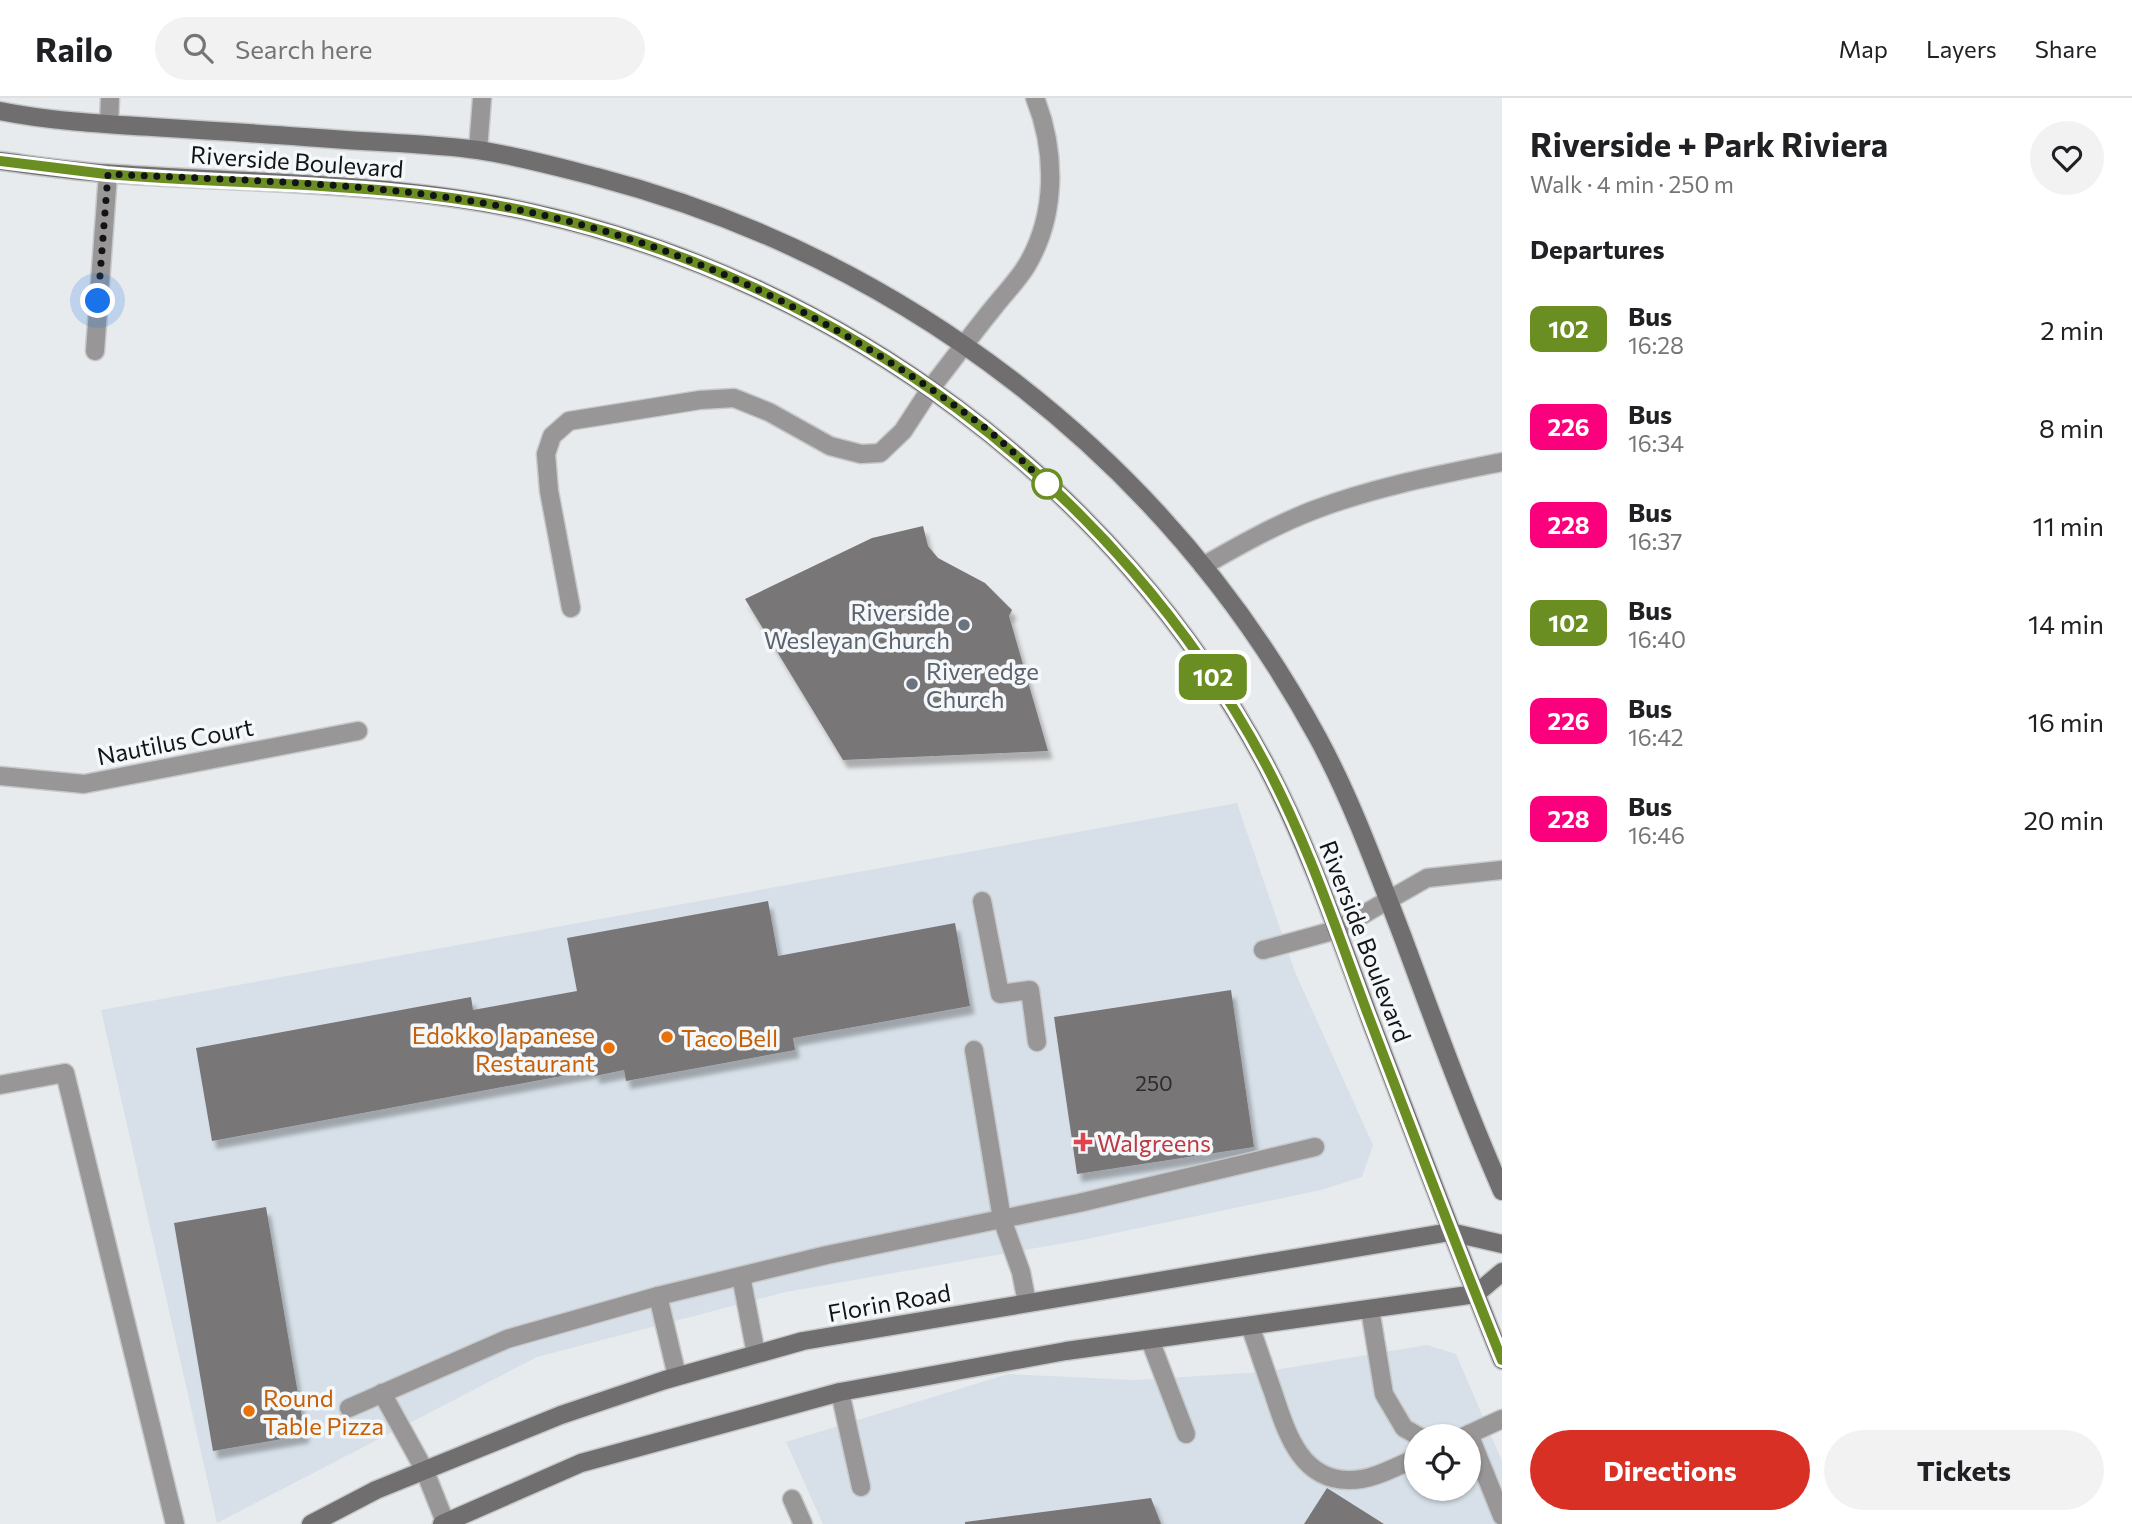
<!DOCTYPE html>
<html lang="en">
<head>
<meta charset="utf-8">
<style>
  :root { --surface:#fff; --page:#f2f2f2; --text:#202124; --muted:#757577; --line:#e0e0e0; --accent:#d93025 }
  body { margin:0; font-family:Commissioner,sans-serif; background:var(--page); color:var(--text); height:100vh; display:flex; flex-direction:column; font-size:26px; white-space:nowrap }
  * { box-sizing:border-box; margin:0 }
  p { font-size:23px; color:var(--muted) }
  .icon { flex:none; width:38px; height:38px; fill:none; stroke:currentColor; stroke-width:2; stroke-linecap:round; stroke-linejoin:round }
  .map { position:relative; flex:1; overflow:hidden }
  .side { display:flex; flex-direction:column; background:var(--surface); width:630px }
  .side>* { flex:none }
  .badge { padding:0 14px; border-radius:10px; font-size:24px; line-height:46px }
  .tools { position:absolute; left:1404px; top:1326px; display:grid; gap:14px }
  .tools a { display:grid; place-items:center; width:77px; height:77px; border-radius:50%; background:var(--surface); box-shadow:0 2px 5px #0004; font-size:35px }
  .you { position:absolute; width:35px; height:35px; margin:-18px; border:5px solid #fff; border-radius:50%; background:#1a73e8; box-shadow:0 0 0 10px #1a73e833 }
  .map>.badge { position:absolute; translate:-50% -50%; box-shadow:0 0 0 4px #fff }
  h2 { padding:0 28px; font-size:26px; line-height:63px }
  .round { display:grid; place-items:center; flex:none; width:74px; height:74px; border-radius:37px; background:var(--page) }
  .head { display:flex; align-items:center; justify-content:space-between; height:119px; padding:0 28px }
  h1 { font-size:33px; font-weight:700; line-height:52px }
  .primary-button { display:flex; gap:14px; margin-top:auto; padding:14px 28px }
  .primary-button a { flex:1; height:80px; border-radius:42px; background:var(--accent); color:#fff; font-size:28px; font-weight:700; line-height:80px; text-align:center }
  .primary-button a+a { background:var(--page); color:var(--text) }
  ul { padding:0; list-style:none }
  li { display:flex; align-items:center; gap:21px; height:98px; padding:0 28px }
  li div { flex:1 }
  li b { display:block; font-size:26px }
  li em { font-style:normal }
  li .badge { min-width:77px; font-weight:700; text-align:center }
  header { display:flex; align-items:center; gap:42px; box-sizing:border-box; height:98px; padding:0 35px; background:var(--surface); border-bottom:2px solid var(--line) }
  header strong { font-size:33px }
  nav { display:flex; gap:38px; margin-inline-start:auto; font-size:24px }
  .search { width:490px; height:63px; background:var(--page); display:flex; align-items:center; gap:18px; box-sizing:border-box; padding:0 24px; border-radius:38px; color:var(--muted); font-size:26px }
  main { display:flex; flex:1; min-height:0 }
  .map>svg:first-child { display:block }
  .built { fill:#d7e0e8; fill-rule:evenodd }
  .building { fill:#797677; filter:url(#shadow) }
  .lines { fill:none; stroke-linecap:round; stroke-linejoin:round }
  .lane-casing { stroke:#c6c9ca; stroke-width:21 }
  .street-casing { stroke:#c6c9ca; stroke-width:21 }
  .secondary-casing { stroke:#c6c9ca; stroke-width:21 }
  .lane { stroke:#989697; stroke-width:18 }
  .street { stroke:#989697; stroke-width:18 }
  .secondary { stroke:#716e6f; stroke-width:18 }
  .line-casing { stroke:#fff; stroke-width:16 }
  .line { stroke:#6b8e23; stroke-width:10 }
  .walk { stroke:#131415; stroke-width:7; stroke-dasharray:0 12.6 }
  .stop-dot { fill:#fff; stroke:#6b8e23; stroke-width:3.5 }
  .worship-dot { fill:#6b7280; stroke:#f5f8fa; stroke-width:2.5 }
  .food-dot { fill:#e8710a; stroke:#f5f8fa; stroke-width:2.5 }
  .health-dot { fill:#e0444e; stroke:#f5f8fa; stroke-width:2.5 }
  .labels { text-anchor:middle; dominant-baseline:central; stroke-width:7; stroke-linejoin:round; paint-order:stroke }
  .number-label { font-size:21px; fill:#2c2c2e }
  .street-label { font-size:24px; fill:#131415; stroke:#f5f8fa }
  .worship-label { font-size:24px; fill:#5b616d; stroke:#f5f8fa; text-anchor:end }
  .food-label { font-size:24px; fill:#c56008; stroke:#f5f8fa; text-anchor:start }
  .health-label { font-size:24px; fill:#be3a42; stroke:#f5f8fa; text-anchor:start }
</style>
</head>
<body>
<header>
<strong>Railo</strong>
<div class="search"><svg class="icon" aria-label="search" viewBox="0 0 24 24"><circle cx="10" cy="10" r="6"/><path d="M15 15l6 6"/></svg>Search here</div>
<nav><a>Map</a><a>Layers</a><a>Share</a></nav>
</header>
<main>
<div class="map">
<svg width="1502" height="1426" viewBox="0 0 1502 1426">
  <defs>
    <filter id="shadow"><feDropShadow dx="4.5" dy="8" stdDeviation="2" flood-color="#0004"/></filter>
  </defs>
  <rect width="100%" height="100%" fill="#e8ebed"/>
  <!-- built -->
  <g class="built">
    <path d="M 1237,705 L 1295,874 L 1373,1047 L 1362,1079 L 1321,1092 L 1082,1142 L 786,1194 L 537,1259 L 217,1425 L 101,912 Z"/>
    <path d="M 1427,1247 L 1456,1256 L 1502,1363 L 1502,1426 L 823,1426 L 786,1344 L 1008,1276 L 1135,1282 L 1262,1274 ZM 1416,1339 L 1468,1339 L 1468,1391 L 1416,1391 Z"/>
  </g>
  <!-- building -->
  <g class="building">
    <path d="M 923,428 L 928,448 L 938,460 L 985,485 L 1012,512 L 1009,518 L 1048,653 L 843,662 L 745,501 L 872,440 Z"/>
    <path d="M 768,803 L 778,858 L 955,825 L 970,908 L 793,940 L 795,952 L 626,983 L 624,972 L 595,978 L 594,972 L 212,1043 L 196,950 L 471,899 L 473,912 L 577,893 L 567,840 Z"/>
    <path d="M 1231,892 L 1254,1049 L 1077,1076 L 1054,919 Z"/>
    <path d="M 266,1109 L 305,1337 L 213,1353 L 174,1125 Z"/>
    <path d="M 1327,1390 L 1384,1426 L 1304,1426 Z"/>
    <path d="M 1151,1400 L 1161,1426 L 965,1426 L 965,1424 Z"/>
  </g>
  <g class="lines">
    <defs>
      <g id="lane">
        <path d="M 571,510 L 549,393 L 546,356 L 552,338 L 569,323 L 700,302 L 734,300 L 769,314 L 830,348 L 861,356 L 880,355 L 903,333 L 931,290"/>
        <path d="M 982,803 L 1000,896 L 1030,892 L 1037,944"/>
        <path d="M 1263,852 L 1336,832 L 1427,780 L 1502,772"/>
        <path d="M 974,952 L 1002,1121 L 1021,1174 L 1027,1205"/>
        <path d="M 0,987 L 65,975 L 175,1426"/>
        <path d="M 741,1178 L 756,1256"/>
        <path d="M 658,1198 L 677,1278"/>
        <path d="M 1370,1211 L 1384,1296 L 1404,1330 L 1420,1339"/>
        <path d="M 1250,1228 C 1258,1250 1265,1272 1273,1294 C 1286,1333 1300,1383 1350,1382 C 1373,1382 1395,1369 1416,1360"/>
        <path d="M 1150,1242 L 1186,1336"/>
        <path d="M 840,1294 L 861,1389"/>
        <path d="M 382,1295 L 424,1371"/>
        <path d="M 349,1310 L 507,1241 L 658,1198 L 827,1157 L 1079,1105 L 1315,1049"/>
        <path d="M 1469,1336 L 1502,1418"/>
        <path d="M 1463,1339 L 1502,1321"/>
        <path d="M 792,1401 L 803,1426"/>
      </g>
      <g id="street">
        <path d="M 109,26 L 110,0"/>
        <path d="M 478,52 L 482,0"/>
        <path d="M 95,253 L 108,76"/>
        <path d="M 931,290 C 952,263 972,236 994,209 C 1005,195 1018,182 1027,167 C 1057,116 1056,53 1035,0"/>
        <path d="M 1203,468 C 1238,448 1275,427 1314,412 C 1375,389 1438,377 1502,364"/>
        <path d="M 0,678 L 84,686 L 358,633"/>
        <path d="M 424,1371 L 446,1426"/>
      </g>
      <g id="secondary">
        <path d="M 0,13 C 50,23 102,26 152,29 C 217,33 281,37 346,42 C 390,45 434,46 478,52 C 518,58 558,69 597,79 C 904,160 1166,360 1318,640 C 1352,703 1376,770 1402,837 C 1434,923 1465,1009 1502,1093"/>
        <path d="M 0,63 C 39,68 78,74 117,76 C 254,85 395,84 530,114 C 839,182 1117,387 1266,667 C 1309,749 1339,838 1371,924 C 1414,1037 1457,1149 1502,1262"/>
        <path d="M 311,1426 L 376,1392 L 561,1317 L 665,1282 L 803,1243 L 1450,1134 L 1502,1146"/>
        <path d="M 442,1426 L 581,1365 L 840,1294 L 1066,1253 L 1476,1196 L 1502,1174"/>
      </g>
    </defs>
    <!-- lane casing -->
    <use href="#lane" class="lane-casing"/>
    <!-- street casing -->
    <use href="#street" class="street-casing"/>
    <!-- secondary casing -->
    <use href="#secondary" class="secondary-casing"/>
    <!-- lane -->
    <use href="#lane" class="lane"/>
    <!-- street -->
    <use href="#street" class="street"/>
    <!-- secondary -->
    <use href="#secondary" class="secondary"/>
  </g>
  <g class="lines">
    <defs>
      <path id="line" d="M 0,63 C 35,67 71,72 106,76 C 247,88 391,83 530,114 C 839,182 1117,387 1266,667 C 1308,746 1336,831 1367,914 C 1411,1030 1455,1146 1502,1262"/>
    </defs>
    <!-- line casing -->
    <use href="#line" class="line-casing"/>
    <!-- line -->
    <use href="#line" class="line"/>
    <!-- walk -->
    <path class="walk" d="M 98,203 L 108,76 C 248,83 392,84 529,114 C 693,149 842,224 976,323 C 1001,341 1024,365 1047,386"/>
  </g>
  <!-- markers -->
  <circle class="stop-dot" cx="1047" cy="386" r="14"/>
  <g class="worship-dot">
    <circle cx="964" cy="527" r="7"/>
    <circle cx="912" cy="586" r="7"/>
  </g>
  <g class="food-dot">
    <circle cx="667" cy="939" r="7"/>
    <circle cx="609" cy="950" r="7"/>
    <circle cx="249" cy="1313" r="7"/>
  </g>
  <path class="health-dot" d="M1079.5 1033.5h7v7h7v7h-7v7h-7v-7h-7v-7h7z"/>
  <g class="labels">
    <!-- number labels -->
    <g class="number-label">
      <text x="1154" y="984">250</text>
    </g>
    <!-- street labels -->
    <g class="street-label">
      <text transform="translate(297 63) rotate(4)">Riverside Boulevard</text>
      <text transform="translate(175 643) rotate(-11)">Nautilus Court</text>
      <text transform="translate(1366 843) rotate(69)">Riverside Boulevard</text>
      <text transform="translate(889 1204) rotate(-10)">Florin Road</text>
    </g>
    <!-- worship labels -->
    <g class="worship-label">
      <text x="950" y="513">Riverside<tspan x="950" dy="28">Wesleyan Church</tspan></text>
      <text x="926" y="572" text-anchor="start">River edge<tspan x="926" dy="28">Church</tspan></text>
    </g>
    <!-- food labels -->
    <g class="food-label">
      <text x="595" y="936" text-anchor="end">Edokko Japanese<tspan x="595" dy="28">Restaurant</tspan></text>
      <text x="681" y="939">Taco Bell</text>
      <text x="263" y="1299">Round<tspan x="263" dy="28">Table Pizza</tspan></text>
    </g>
    <!-- health labels -->
    <g class="health-label">
      <text x="1097" y="1044">Walgreens</text>
    </g>
  </g>
</svg>
<div class="tools">
<a><svg class="icon" aria-label="locate" viewBox="0 0 24 24"><circle cx="12" cy="12" r="6"/><path d="M12 2v4M12 18v4M2 12h4M18 12h4"/></svg></a>
</div>
<div class="you" style="left:98px;top:203px"></div>
<b class="badge" style="left:1213px;top:579px;background:#6b8e23;color:#fff">102</b>
</div>
<section class="side">
<div class="head"><div><h1>Riverside + Park Riviera</h1><p>Walk · 4 min · 250 m</p></div><a class="round"><svg class="icon" aria-label="heart" viewBox="0 0 24 24"><path d="M12 20l-8-8c-3-5 5-10 8-4 3-6 11-1 8 4z"/></svg></a></div>
<h2>Departures</h2>
<ul>
<li><span class="badge" style="background:#6b8e23;color:#fff">102</span><div><b>Bus</b><p>16:28</p></div><em>2 min</em></li>
<li><span class="badge" style="background:#fa007d;color:#fff">226</span><div><b>Bus</b><p>16:34</p></div><em>8 min</em></li>
<li><span class="badge" style="background:#fa007d;color:#fff">228</span><div><b>Bus</b><p>16:37</p></div><em>11 min</em></li>
<li><span class="badge" style="background:#6b8e23;color:#fff">102</span><div><b>Bus</b><p>16:40</p></div><em>14 min</em></li>
<li><span class="badge" style="background:#fa007d;color:#fff">226</span><div><b>Bus</b><p>16:42</p></div><em>16 min</em></li>
<li><span class="badge" style="background:#fa007d;color:#fff">228</span><div><b>Bus</b><p>16:46</p></div><em>20 min</em></li>
</ul>
<div class="primary-button"><a>Directions</a><a>Tickets</a></div>
</section>
</main>
</body>
</html>
